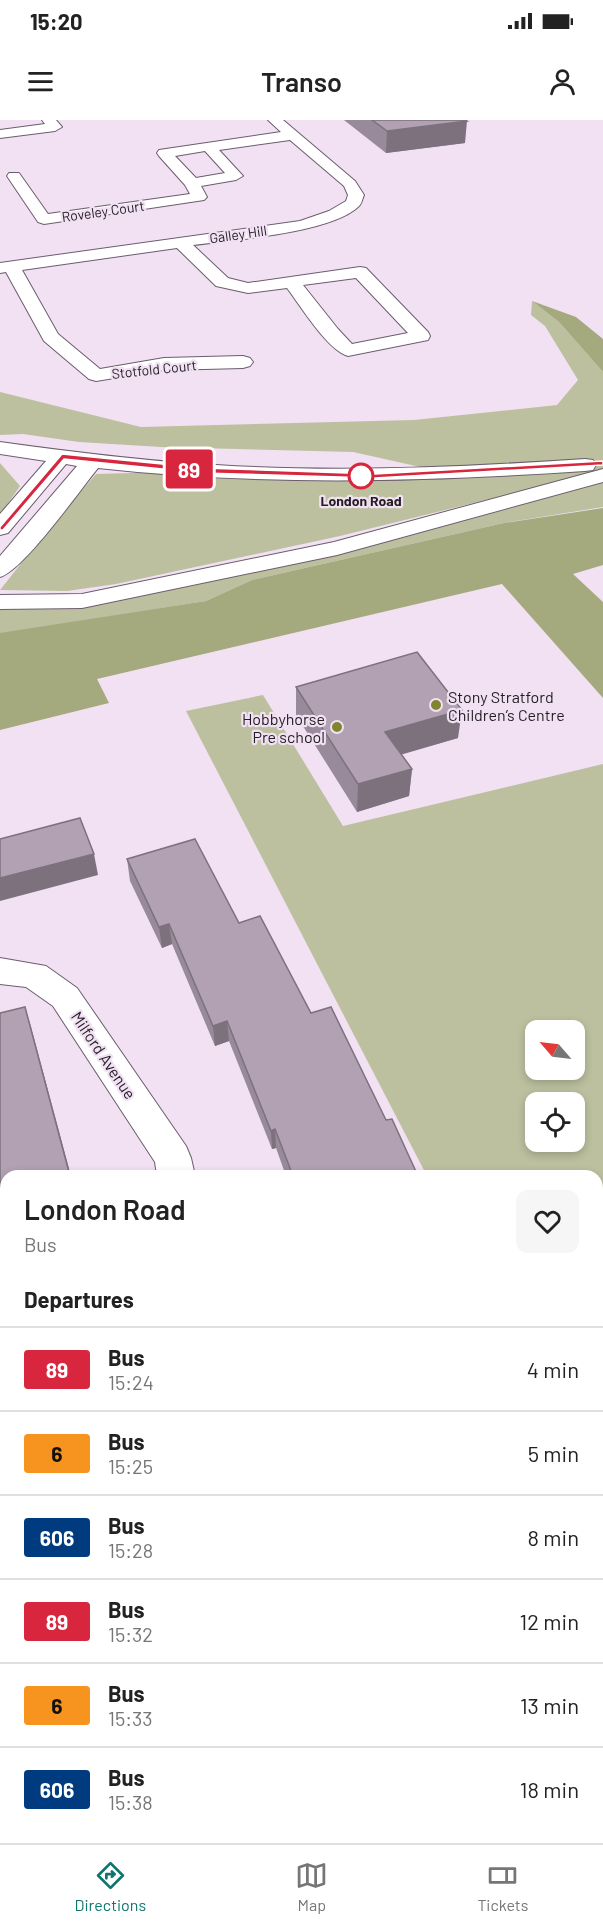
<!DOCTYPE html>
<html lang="en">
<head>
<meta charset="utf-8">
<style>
  :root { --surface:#fff; --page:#f6f6f6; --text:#222; --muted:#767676; --line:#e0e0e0; --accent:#0f766e }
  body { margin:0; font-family:Barlow,sans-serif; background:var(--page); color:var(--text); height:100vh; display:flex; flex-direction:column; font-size:22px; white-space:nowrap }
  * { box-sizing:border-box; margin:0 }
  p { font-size:20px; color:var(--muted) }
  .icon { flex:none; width:33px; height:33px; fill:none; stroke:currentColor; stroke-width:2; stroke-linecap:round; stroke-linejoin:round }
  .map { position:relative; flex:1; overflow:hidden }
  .drawer { position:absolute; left:0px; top:1050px; width:603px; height:674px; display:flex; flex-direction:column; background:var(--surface); border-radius:18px 18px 0 0; box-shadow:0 3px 9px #0003 }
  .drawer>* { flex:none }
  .badge { padding:0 12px; border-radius:4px; font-size:21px; line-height:39px }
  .needle { width:39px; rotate:298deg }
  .controls { position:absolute; left:525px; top:900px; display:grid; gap:12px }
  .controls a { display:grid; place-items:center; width:60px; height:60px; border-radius:12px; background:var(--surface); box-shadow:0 3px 9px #0003; font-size:30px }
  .map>.badge { position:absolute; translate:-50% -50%; box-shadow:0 0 0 3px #fff }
  h2 { padding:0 24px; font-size:22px; line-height:54px }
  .round { display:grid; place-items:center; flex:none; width:63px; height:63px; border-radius:12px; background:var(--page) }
  .head { display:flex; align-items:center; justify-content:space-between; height:102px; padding:0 24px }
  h1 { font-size:28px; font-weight:600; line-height:45px }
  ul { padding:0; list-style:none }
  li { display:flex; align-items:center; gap:18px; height:84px; padding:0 24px; border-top:2px solid var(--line) }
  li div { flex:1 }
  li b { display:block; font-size:22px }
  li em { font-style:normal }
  li .badge { min-width:66px; font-weight:700; text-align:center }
  .status { display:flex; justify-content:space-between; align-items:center; height:42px; padding:0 30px; background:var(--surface); direction:ltr }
  .status svg { height:16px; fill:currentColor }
  header { display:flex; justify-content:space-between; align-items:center; height:78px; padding:0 24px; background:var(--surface); font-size:27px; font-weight:600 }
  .tab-bar { display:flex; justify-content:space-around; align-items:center; height:84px; border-top:2px solid var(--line); background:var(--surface); font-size:16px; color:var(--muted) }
  .tab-bar a { display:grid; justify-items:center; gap:3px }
  .tab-bar .selected { color:var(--accent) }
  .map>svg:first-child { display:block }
  .green { fill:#bcc09f; fill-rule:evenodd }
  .forest { fill:#a5a97e }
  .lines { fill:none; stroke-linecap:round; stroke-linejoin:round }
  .street-casing { stroke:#6b5d6d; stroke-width:2 }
  .secondary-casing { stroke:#6b5d6d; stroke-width:2 }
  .street { fill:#fff; fill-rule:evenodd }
  .secondary { fill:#fff; fill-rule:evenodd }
  .wall { fill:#988a9a }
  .shaded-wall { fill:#7c717d }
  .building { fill:#b1a1b3; stroke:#7c717d; stroke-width:1.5 }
  .line { fill:#d7263d; stroke:#fff; stroke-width:1.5 }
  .stop-dot { fill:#fff; stroke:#d7263d; stroke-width:3 }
  .poi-dot { fill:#808530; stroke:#f1e1f3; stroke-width:2 }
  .labels { text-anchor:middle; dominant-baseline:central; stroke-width:4.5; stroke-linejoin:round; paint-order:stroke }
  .far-street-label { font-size:14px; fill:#231d24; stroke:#f1e1f3 }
  .far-stop-label { font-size:14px; font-weight:bold; fill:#231d24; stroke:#f1e1f3 }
  .poi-label { font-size:16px; fill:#231d24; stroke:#f1e1f3; text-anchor:start }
  .street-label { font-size:16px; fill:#231d24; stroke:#f1e1f3 }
</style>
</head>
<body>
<div class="status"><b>15:20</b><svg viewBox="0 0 49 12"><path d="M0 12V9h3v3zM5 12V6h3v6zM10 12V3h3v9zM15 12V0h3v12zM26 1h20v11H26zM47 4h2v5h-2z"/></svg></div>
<header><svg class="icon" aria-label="menu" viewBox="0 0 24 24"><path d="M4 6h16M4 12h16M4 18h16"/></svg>Transo<svg class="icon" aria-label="person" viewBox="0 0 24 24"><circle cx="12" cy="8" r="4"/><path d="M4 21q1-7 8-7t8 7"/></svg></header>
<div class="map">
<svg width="603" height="1723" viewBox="0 0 603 1723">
  <rect width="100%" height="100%" fill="#f1e1f3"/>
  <!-- green -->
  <g class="green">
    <path d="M 532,181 L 559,202 L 603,252 L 603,351 L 340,416 L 116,464 L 67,471 L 0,470 L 46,412 L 96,354 L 202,351 L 443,352 L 353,332 L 161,327 L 79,322 L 23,314 L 0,315 L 0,272 L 141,307 L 414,300 L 557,285 L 578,260 L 545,206 L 531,195 Z"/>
    <path d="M 0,343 L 20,366 L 0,395 Z"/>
    <path d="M 603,357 L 603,387 L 504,403 L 252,460 L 206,481 L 0,514 L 0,489 L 75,487 L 137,477 L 336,435 L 537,379 Z"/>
    <path d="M 263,575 L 343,706 L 603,644 L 603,1395 L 597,1383 L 597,1056 L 427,1056 L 186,591 ZM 536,910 L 574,910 L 574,950 L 536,950 ZM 536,982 L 574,982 L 574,1022 L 536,1022 Z"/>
  </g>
  <!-- forest -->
  <g class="forest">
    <path d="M 532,181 L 576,197 L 603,219 L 603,252 L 559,202 Z"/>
    <path d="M 603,388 L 603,445 L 573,454 L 603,482 L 603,578 L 502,464 L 97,559 L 109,583 L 0,610 L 0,513 L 206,481 L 252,460 L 504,403 Z"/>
  </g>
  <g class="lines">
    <defs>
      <g id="street">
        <path d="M 42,0 L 56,0 L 62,7 L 55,11 L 0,18 L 0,10 L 45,4 Z"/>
        <path d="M 268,0 L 283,0 L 355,61 L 364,75 C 362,79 362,84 358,87 C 330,113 232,120 193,125 L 228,158 L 248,163 L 360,147 L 366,148 L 428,212 L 430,216 L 428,220 L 348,236 C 328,231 300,185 287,168 L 248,173 L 216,166 L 177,128 L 22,150 L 58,214 L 100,249 L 164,238 L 243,236 L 250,238 L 253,242 L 250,246 L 243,248 L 164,250 L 96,261 L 89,259 L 44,221 L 6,152 L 0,153 L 0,143 L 300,101 L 329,91 L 346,81 L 348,75 L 344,66 L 290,20 L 219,30 L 243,56 L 236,60 L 201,66 L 207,77 L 204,80 L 44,104 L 38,102 L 7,56 L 9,53 L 19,53 L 48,94 L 190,74 L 185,65 L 159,36 L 157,33 L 159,30 L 281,12 ZM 205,31 L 225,53 L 196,58 L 175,36 ZM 356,158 L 408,213 L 352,224 L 338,209 L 303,165 Z"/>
        <path d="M 0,838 L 46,846 L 77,868 L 186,1026 L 191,1038 L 195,1056 L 157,1056 L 155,1042 L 53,886 L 26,867 L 0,864 Z"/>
        <path d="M 265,1718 L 317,1718 L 318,1723 L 266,1723 Z"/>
      </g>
      <g id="secondary">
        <path d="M 0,322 C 72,332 143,341 216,345 C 339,353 462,347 585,339 L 593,340 L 596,345 L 593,350 L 585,351 C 422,362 260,366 98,348 C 80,370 23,451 0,457 L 0,436 L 77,346 L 66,344 L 8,413 L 0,415 L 0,394 L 46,341 L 0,334 Z"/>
        <path d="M 603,349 L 603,362 L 337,435 L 82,488 L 0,489 L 0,475 L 82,474 L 334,422 Z"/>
      </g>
    </defs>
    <!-- street casing -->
    <use href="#street" class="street-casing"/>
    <!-- secondary casing -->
    <use href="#secondary" class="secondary-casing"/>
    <!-- street -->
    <use href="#street" class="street"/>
    <!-- secondary -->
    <use href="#secondary" class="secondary"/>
  </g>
  <!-- wall -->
  <g class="wall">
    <path d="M 344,0 L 465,0 L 465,23 L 386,33 Z"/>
    <path d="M 296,567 L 458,618 L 401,634 L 412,649 L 409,676 L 357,692 L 296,595 Z"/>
    <path d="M 127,739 L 239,803 L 311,893 L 386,1000 L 418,1056 L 286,1056 L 276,1028 L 272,1029 L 229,921 L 215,926 L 172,824 L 162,828 L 130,761 Z"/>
    <path d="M 502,1718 L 597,1718 L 603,1723 L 505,1723 Z"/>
  </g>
  <!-- shaded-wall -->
  <g class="shaded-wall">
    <path d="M 467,1 L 465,23 L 386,33 L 387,11 Z"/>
    <path d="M 462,590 L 458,618 L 383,640 L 385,612 Z"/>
    <path d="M 412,649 L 409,676 L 357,692 L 358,664 Z"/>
    <path d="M 94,734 L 98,755 L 0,781 L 0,758 Z"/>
    <path d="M 169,804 L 172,824 L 162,828 L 159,807 Z"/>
    <path d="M 25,887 L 31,907 L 71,1056 L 70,1056 Z"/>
    <path d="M 227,901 L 229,921 L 215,926 L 213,906 Z"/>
    <path d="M 275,1009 L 276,1028 L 272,1029 L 271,1011 Z"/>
    <path d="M 198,1718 L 201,1718 L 203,1723 L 199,1723 Z"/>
  </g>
  <!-- building -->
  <g class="building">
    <path d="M 372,0 L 465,0 L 467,1 L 387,11 Z"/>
    <path d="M 417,532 L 462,590 L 385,612 L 412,649 L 358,664 L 296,567 Z"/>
    <path d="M 80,698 L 94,734 L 0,758 L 0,719 Z"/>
    <path d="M 195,719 L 239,803 L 260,796 L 311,893 L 331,887 L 386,1000 L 392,999 L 418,1056 L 293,1056 L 275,1009 L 271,1011 L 227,901 L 213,906 L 169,804 L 159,807 L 127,739 Z"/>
    <path d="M 25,887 L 70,1056 L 6,1056 L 6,1259 L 0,1227 L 0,893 Z"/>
    <path d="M 6,1455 L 6,1530 L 0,1502 L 0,1457 Z"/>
    <path d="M 597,1606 L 603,1617 L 603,1723 L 513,1723 L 510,1718 L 597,1718 Z"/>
    <path d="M 70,1718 L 198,1718 L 199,1723 L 71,1723 Z"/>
  </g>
  <!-- line -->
  <path class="line" d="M 62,334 L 202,348 L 375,354 L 603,341 L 603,345 L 375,358 L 202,353 L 64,339 L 3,410 L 0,410 L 0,407 Z"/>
  <!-- markers -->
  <circle class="stop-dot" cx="361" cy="356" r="12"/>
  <g class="poi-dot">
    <circle cx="436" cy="585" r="6"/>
    <circle cx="337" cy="607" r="6"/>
  </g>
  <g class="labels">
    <!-- far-street labels -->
    <g class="far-street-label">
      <text transform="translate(103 91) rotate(-8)">Roveley Court</text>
      <text transform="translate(238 114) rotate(-8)">Galley Hill</text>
      <text transform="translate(154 249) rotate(-6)">Stotfold Court</text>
    </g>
    <!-- far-stop labels -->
    <g class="far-stop-label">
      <text x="361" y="380">London Road</text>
    </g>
    <!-- poi labels -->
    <g class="poi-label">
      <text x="448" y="576">Stony Stratford<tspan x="448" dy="18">Children’s Centre</tspan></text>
      <text x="325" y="598" text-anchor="end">Hobbyhorse<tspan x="325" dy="18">Pre school</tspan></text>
    </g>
    <!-- street labels -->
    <g class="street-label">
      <text transform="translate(104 935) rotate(56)">Milford Avenue</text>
    </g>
  </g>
</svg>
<div class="controls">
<a><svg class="needle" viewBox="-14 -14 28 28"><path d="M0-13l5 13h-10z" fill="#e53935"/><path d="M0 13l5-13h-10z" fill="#767676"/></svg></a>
<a><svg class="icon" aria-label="locate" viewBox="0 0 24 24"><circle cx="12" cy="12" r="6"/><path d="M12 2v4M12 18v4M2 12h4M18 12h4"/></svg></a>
</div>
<b class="badge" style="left:189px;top:349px;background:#d7263d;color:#fff">89</b>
<section class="drawer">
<div class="head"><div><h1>London Road</h1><p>Bus</p></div><a class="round"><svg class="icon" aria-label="heart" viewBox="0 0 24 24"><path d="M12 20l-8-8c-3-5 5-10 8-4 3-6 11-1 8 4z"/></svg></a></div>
<h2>Departures</h2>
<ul>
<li><span class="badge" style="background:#d7263d;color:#fff">89</span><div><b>Bus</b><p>15:24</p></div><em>4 min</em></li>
<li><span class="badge" style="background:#f6941f;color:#111">6</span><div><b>Bus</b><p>15:25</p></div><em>5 min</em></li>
<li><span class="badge" style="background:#003b80;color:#fff">606</span><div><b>Bus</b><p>15:28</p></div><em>8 min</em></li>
<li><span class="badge" style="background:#d7263d;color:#fff">89</span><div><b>Bus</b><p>15:32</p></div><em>12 min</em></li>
<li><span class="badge" style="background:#f6941f;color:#111">6</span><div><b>Bus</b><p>15:33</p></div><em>13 min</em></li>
<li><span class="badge" style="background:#003b80;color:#fff">606</span><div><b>Bus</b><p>15:38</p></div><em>18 min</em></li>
</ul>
</section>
</div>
<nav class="tab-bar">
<a class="selected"><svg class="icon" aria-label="directions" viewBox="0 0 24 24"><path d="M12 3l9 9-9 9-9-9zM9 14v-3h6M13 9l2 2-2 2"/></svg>Directions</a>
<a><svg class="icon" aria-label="map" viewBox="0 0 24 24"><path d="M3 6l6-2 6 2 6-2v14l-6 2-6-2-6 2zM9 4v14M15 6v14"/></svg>Map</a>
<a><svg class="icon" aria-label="tickets" viewBox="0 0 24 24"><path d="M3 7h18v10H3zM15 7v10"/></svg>Tickets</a>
</nav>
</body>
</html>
